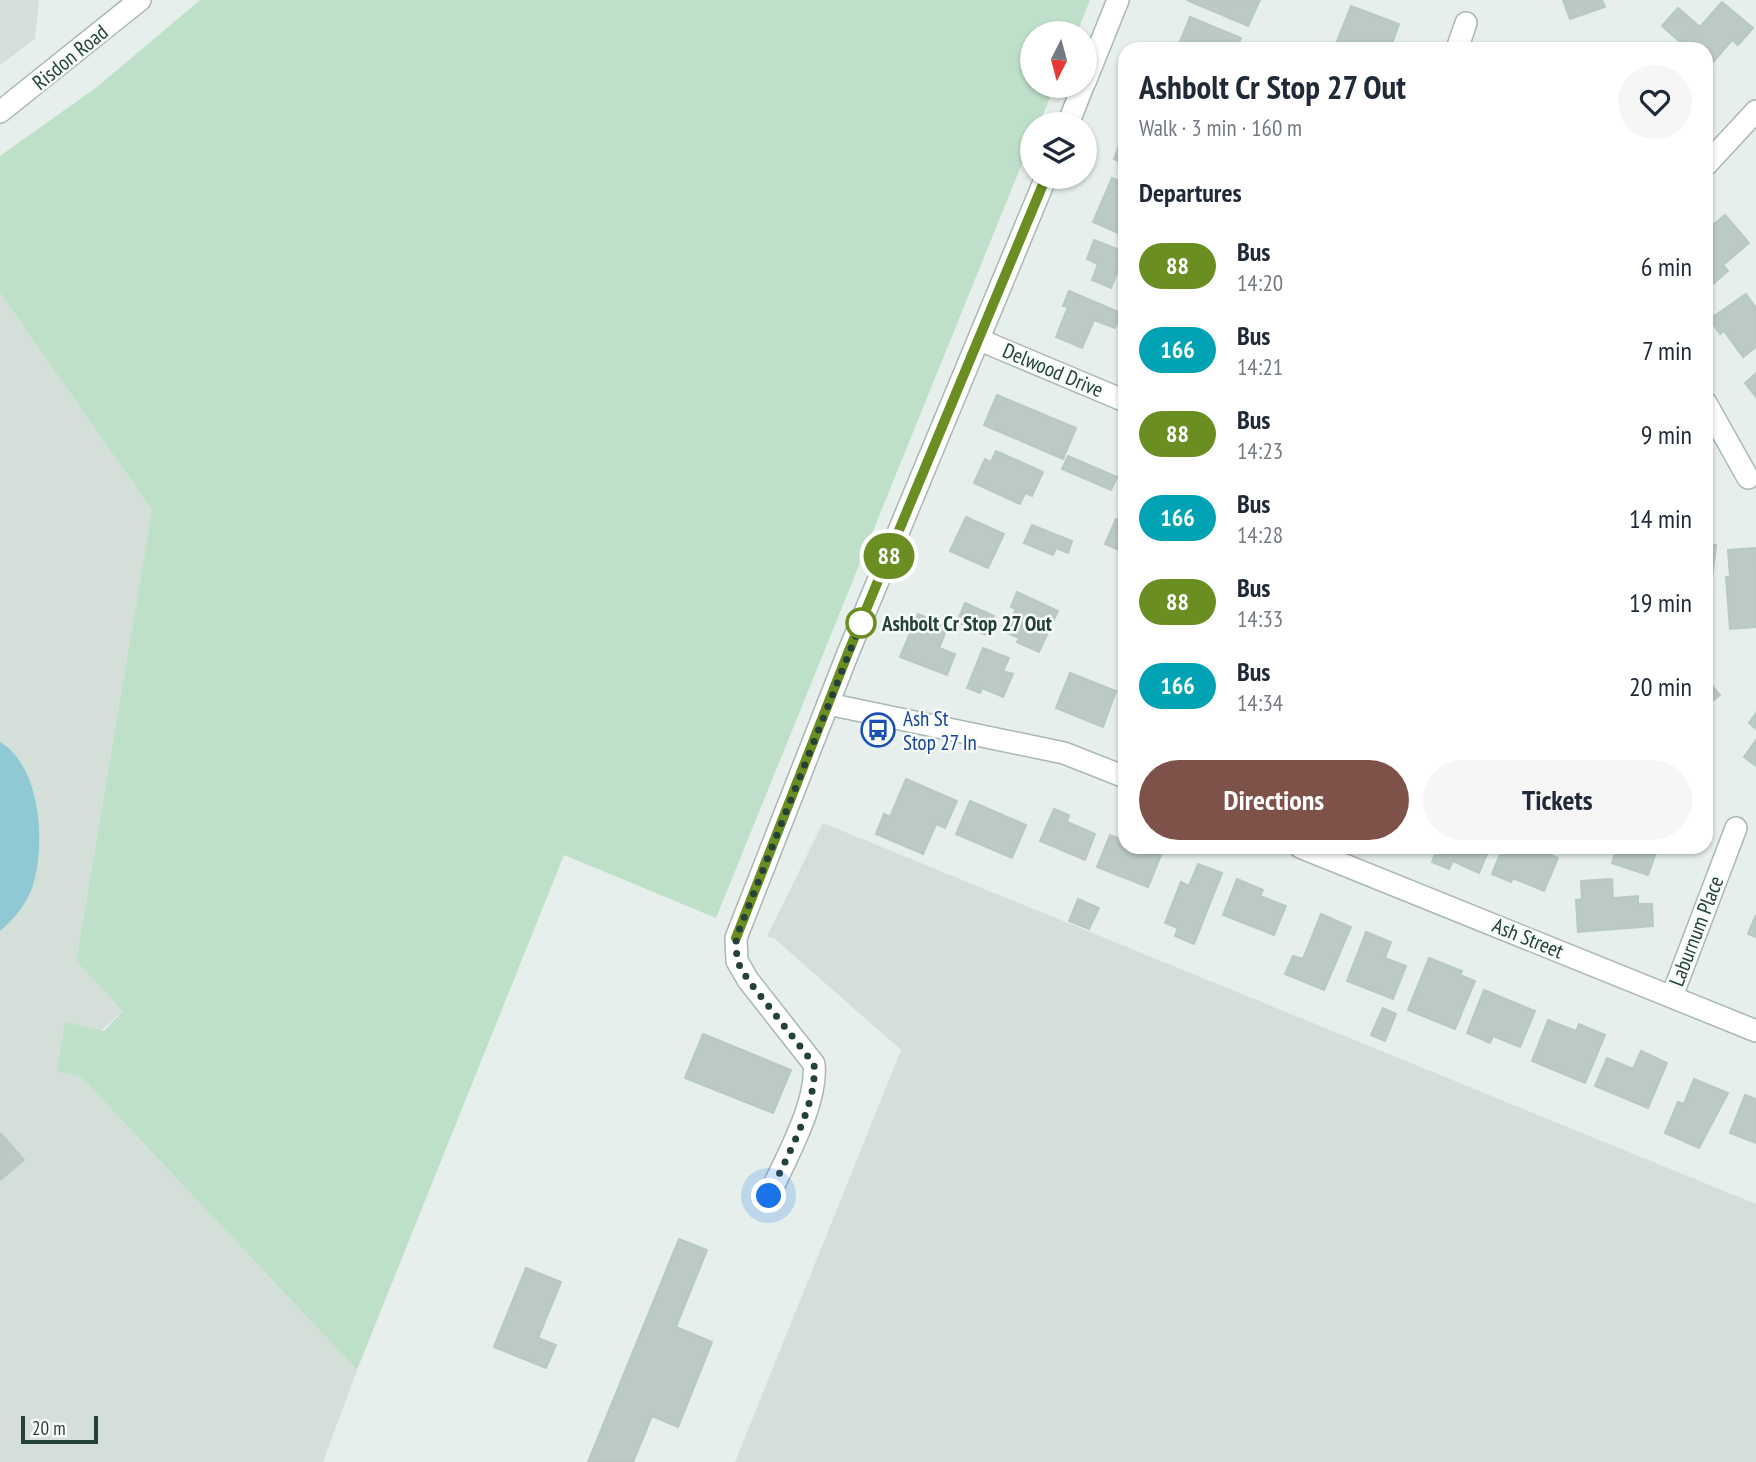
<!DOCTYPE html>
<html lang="en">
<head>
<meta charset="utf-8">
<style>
  :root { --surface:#fff; --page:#f6f6f7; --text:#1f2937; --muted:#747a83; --accent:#7f5249 }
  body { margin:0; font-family:"PT Sans Narrow",sans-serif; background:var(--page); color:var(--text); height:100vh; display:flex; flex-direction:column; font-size:26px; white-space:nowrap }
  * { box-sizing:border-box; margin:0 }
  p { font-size:23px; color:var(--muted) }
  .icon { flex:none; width:38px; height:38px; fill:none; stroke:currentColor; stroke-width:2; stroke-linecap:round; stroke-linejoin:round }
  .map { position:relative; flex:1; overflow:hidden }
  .side { position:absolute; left:1118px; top:42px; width:595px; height:812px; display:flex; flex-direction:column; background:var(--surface); border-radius:21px; box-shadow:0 2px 5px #0004 }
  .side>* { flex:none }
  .badge { padding:0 14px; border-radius:23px; font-size:24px; line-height:46px }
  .needle { width:46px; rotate:186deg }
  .buttons { position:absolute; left:1020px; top:21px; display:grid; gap:14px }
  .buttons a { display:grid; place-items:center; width:77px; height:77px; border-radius:50%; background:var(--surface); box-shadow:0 2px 5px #0004; font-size:35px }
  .scale { position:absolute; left:21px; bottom:18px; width:77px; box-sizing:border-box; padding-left:7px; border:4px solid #24423a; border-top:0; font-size:19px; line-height:24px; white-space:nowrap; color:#24423a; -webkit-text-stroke:5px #f7fbf9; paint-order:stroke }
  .you { position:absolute; width:35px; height:35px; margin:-18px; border:5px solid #fff; border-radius:50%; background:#1a73e8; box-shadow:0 0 0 10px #1a73e833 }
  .map>.badge { position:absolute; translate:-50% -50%; box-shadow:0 0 0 4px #fff }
  h2 { padding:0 21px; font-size:26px; line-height:63px }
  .round { display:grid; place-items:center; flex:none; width:74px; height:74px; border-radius:37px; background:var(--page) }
  .summary { display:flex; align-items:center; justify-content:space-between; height:119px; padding:0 21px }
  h1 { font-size:33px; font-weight:700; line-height:52px }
  .button { display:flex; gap:14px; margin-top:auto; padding:14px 21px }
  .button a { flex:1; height:80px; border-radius:42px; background:var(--accent); color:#fff; font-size:28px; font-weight:700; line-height:80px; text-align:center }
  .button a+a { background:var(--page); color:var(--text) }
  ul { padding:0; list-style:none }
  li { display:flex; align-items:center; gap:21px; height:84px; padding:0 21px }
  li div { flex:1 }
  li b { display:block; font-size:26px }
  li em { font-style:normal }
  li .badge { min-width:77px; font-weight:700; text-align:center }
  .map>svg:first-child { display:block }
  .built { fill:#d4dfda }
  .green { fill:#bfe0c8 }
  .water { fill:#8ec9d4 }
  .building { fill:#bbcac4; stroke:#b8c9c2; stroke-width:2 }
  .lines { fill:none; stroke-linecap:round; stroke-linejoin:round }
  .minor-casing { stroke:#a8b8b2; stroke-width:24 }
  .minor { stroke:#fff; stroke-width:21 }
  .line-casing { stroke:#fff; stroke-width:16 }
  .line { stroke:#6b8e23; stroke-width:10 }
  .walk { stroke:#24423a; stroke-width:7; stroke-dasharray:0 12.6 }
  .stop-dot { fill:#fff; stroke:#6b8e23; stroke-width:3.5 }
  .labels { text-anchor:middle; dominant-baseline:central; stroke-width:5; stroke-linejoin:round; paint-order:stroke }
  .street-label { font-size:21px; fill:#24423a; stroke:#f7fbf9 }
  .stop-label { font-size:21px; font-weight:bold; fill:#24423a; stroke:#f7fbf9; text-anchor:start }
  .transit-label { font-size:21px; fill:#164399; stroke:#f7fbf9; text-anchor:start }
</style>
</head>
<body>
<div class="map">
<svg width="1756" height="1462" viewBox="0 0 1756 1462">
  <rect width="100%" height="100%" fill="#e6efeb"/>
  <!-- built -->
  <g class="built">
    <path d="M 0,0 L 39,0 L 35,39 L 0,65 Z"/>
    <path d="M 0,293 L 152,510 L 76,960 L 123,1011 L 57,1070 L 81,1077 L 357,1370 L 323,1462 L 0,1462 Z"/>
    <path d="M 823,823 L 1756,1204 L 1756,1462 L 735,1462 L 901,1050 L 775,939 L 767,936 Z"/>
  </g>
  <!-- green -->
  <path class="green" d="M 200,0 L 1090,0 L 1077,33 L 1032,33 L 1032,86 L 1055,86 L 1039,124 L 1032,124 L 1032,139 L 716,918 L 564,855 L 357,1370 L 81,1077 L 57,1071 L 65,1022 L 104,1031 L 123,1011 L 76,961 L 152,510 L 0,293 L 0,156 L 97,87 Z"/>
  <!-- water -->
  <path class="water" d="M 0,742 C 42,767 46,847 32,888 C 25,906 14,919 0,931 Z"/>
  <!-- building -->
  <g class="building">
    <path d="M 1187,0 L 1260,0 L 1248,26 Z"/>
    <path d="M 1563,0 L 1602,0 L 1605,7 L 1570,19 Z"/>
    <path d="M 1722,2 L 1753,28 L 1738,45 L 1732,40 L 1709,67 L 1706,49 L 1688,49 L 1662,26 L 1678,8 L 1700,27 Z"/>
    <path d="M 1351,6 L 1399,24 L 1390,49 L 1334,49 Z"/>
    <path d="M 1190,17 L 1241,38 L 1236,49 L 1177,49 Z"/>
    <path d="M 1125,129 L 1125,164 L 1114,159 Z"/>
    <path d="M 1112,178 L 1125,184 L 1125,236 L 1093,222 Z"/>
    <path d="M 1725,215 L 1749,243 L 1723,265 L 1728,271 L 1706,290 L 1706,231 Z"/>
    <path d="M 1094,240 L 1125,252 L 1111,288 L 1092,280 L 1098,264 L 1087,259 Z"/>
    <path d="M 1069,291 L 1121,313 L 1115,328 L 1094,320 L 1082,348 L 1056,337 L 1068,307 L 1063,306 Z"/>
    <path d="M 1746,294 L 1756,308 L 1756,347 L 1743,357 L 1724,331 L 1720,334 L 1710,319 Z"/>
    <path d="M 1756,373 L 1756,397 L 1745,383 Z"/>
    <path d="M 997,395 L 1076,428 L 1063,459 L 984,425 Z"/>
    <path d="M 996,451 L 1043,472 L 1032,496 L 1025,493 L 1020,504 L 974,483 L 985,459 L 991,462 Z"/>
    <path d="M 1068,456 L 1117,477 L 1111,490 L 1062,469 Z"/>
    <path d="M 966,517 L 1004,534 L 988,568 L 950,551 Z"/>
    <path d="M 1116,519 L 1125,522 L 1125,559 L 1120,556 L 1122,551 L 1105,544 Z"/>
    <path d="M 1032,525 L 1072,541 L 1068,553 L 1056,548 L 1053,555 L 1024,543 Z"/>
    <path d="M 1706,544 L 1716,545 L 1710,594 L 1706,593 Z"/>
    <path d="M 1755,548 L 1756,627 L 1730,629 L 1726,577 L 1730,577 L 1728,550 Z"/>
    <path d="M 1017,592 L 1058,611 L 1039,652 L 1017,642 L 1019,638 L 1005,632 L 1016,609 L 1011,607 Z"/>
    <path d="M 965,603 L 994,616 L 986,635 L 957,622 Z"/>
    <path d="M 918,614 L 948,626 L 939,648 L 955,654 L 947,675 L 900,657 Z"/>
    <path d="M 983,648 L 1009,658 L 1003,671 L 1013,674 L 1003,697 L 982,688 L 980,693 L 967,688 Z"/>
    <path d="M 1070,673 L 1116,691 L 1103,727 L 1056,708 Z"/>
    <path d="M 1706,678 L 1720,695 L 1706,706 Z"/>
    <path d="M 1756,713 L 1756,729 L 1749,723 Z"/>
    <path d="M 1125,717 L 1125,736 L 1119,733 Z"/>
    <path d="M 1756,740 L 1756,766 L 1744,757 Z"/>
    <path d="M 906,779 L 957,801 L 945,828 L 936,824 L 923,854 L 876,834 L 884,814 L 890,817 Z"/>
    <path d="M 970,801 L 1026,825 L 1012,858 L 956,834 Z"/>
    <path d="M 1054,809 L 1069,815 L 1067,822 L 1095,834 L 1085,860 L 1040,841 Z"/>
    <path d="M 1110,835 L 1125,841 L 1125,847 L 1141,847 L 1161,855 L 1148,887 L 1097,867 Z"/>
    <path d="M 1438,847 L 1490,847 L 1479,873 L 1453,861 L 1449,869 L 1432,862 Z"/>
    <path d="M 1503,847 L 1532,847 L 1558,858 L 1544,891 L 1513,878 L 1511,882 L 1492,874 Z"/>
    <path d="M 1617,847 L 1658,847 L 1648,875 L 1612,863 Z"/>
    <path d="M 1198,864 L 1222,873 L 1194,944 L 1175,936 L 1178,928 L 1165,923 L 1181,882 L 1189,886 Z"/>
    <path d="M 1237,879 L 1263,890 L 1260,896 L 1286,906 L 1274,935 L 1223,915 Z"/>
    <path d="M 1612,879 L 1613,898 L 1638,896 L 1638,904 L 1652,904 L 1653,926 L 1578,932 L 1576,900 L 1582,899 L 1581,881 Z"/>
    <path d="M 1078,899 L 1099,908 L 1089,929 L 1069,921 Z"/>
    <path d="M 1321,914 L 1351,927 L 1324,990 L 1285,974 L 1293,956 L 1303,959 Z"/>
    <path d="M 1756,915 L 1756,937 L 1748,934 Z"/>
    <path d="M 1366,932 L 1391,942 L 1385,958 L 1406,966 L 1393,999 L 1347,981 Z"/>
    <path d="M 1429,958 L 1462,971 L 1460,975 L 1475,981 L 1455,1029 L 1408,1010 Z"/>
    <path d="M 1484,990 L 1535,1011 L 1520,1047 L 1493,1036 L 1490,1043 L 1467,1033 Z"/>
    <path d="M 1383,1008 L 1396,1014 L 1385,1041 L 1371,1035 Z"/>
    <path d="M 1548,1020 L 1576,1031 L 1579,1024 L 1605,1035 L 1585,1083 L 1532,1061 Z"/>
    <path d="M 703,1034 L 791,1070 L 773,1113 L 685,1078 Z"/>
    <path d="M 1641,1051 L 1667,1063 L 1648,1108 L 1595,1086 L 1607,1058 L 1633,1069 Z"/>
    <path d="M 1694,1079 L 1728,1093 L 1699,1148 L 1665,1133 L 1678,1102 L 1684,1104 Z"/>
    <path d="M 1745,1095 L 1756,1099 L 1756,1143 L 1730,1133 Z"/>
    <path d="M 1,1134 L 24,1160 L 0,1180 L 0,1135 Z"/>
    <path d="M 679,1239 L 707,1250 L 676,1327 L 712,1342 L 678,1427 L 652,1416 L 633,1462 L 588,1462 Z"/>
    <path d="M 526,1268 L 561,1282 L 538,1338 L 556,1345 L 546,1368 L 494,1347 Z"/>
  </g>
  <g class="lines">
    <defs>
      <g id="minor">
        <path d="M 1457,49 L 1466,23"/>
        <path d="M 1085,82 L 1118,0"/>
        <path d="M 0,112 L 140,0"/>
        <path d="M 1068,124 L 1083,86"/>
        <path d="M 1706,165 L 1756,111"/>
        <path d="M 980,340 L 1125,401"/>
        <path d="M 1706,403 L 1748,478"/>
        <path d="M 828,704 L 1064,753 L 1125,777"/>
        <path d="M 1300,847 L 1756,1031"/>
        <path d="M 1672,996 L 1736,828"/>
        <path d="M 769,1196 C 785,1159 818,1104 814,1064 L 748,980 L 737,961 L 736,938 L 848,653 L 1046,177"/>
      </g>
    </defs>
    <!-- minor casing -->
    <use href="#minor" class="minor-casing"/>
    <!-- minor -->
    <use href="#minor" class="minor"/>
  </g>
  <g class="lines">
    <defs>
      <path id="line" d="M 736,938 L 848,653 L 1046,177"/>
    </defs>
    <!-- line casing -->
    <use href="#line" class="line-casing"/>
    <!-- line -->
    <use href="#line" class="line"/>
    <!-- walk -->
    <path class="walk" d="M 769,1196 C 785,1159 818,1104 814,1064 L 748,980 L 737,961 L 736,938 L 861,623"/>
  </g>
  <!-- icons -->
  <defs>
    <symbol id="bus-ring" viewBox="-11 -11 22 22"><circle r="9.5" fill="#f7fbf9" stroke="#1a4fb4" stroke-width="1.5"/><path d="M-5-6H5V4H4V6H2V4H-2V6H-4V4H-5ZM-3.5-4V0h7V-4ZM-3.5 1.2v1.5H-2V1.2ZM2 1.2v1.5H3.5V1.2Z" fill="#1a4fb4"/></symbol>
  </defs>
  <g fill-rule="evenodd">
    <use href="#bus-ring" x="859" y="711" width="38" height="38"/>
  </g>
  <!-- markers -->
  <circle class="stop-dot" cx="861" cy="623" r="14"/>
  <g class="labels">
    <!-- street labels -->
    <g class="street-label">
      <text transform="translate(70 57) rotate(-39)">Risdon Road</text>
      <text transform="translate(1053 370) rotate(23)">Delwood Drive</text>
      <text transform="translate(1696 931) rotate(-69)">Laburnum Place</text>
      <text transform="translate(1528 938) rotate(22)">Ash Street</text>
    </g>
    <!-- stop labels -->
    <g class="stop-label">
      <text x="882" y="623">Ashbolt Cr Stop 27 Out</text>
    </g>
    <!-- transit labels -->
    <g class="transit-label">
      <text x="903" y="718">Ash St<tspan x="903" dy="24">Stop 27 In</tspan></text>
    </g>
  </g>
</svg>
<div class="buttons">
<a><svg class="needle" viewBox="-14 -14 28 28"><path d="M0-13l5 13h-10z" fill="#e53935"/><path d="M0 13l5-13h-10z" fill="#747a83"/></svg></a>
<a><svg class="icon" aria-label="layers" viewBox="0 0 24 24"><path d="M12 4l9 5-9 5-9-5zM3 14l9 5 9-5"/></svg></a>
</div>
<div class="scale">20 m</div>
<div class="you" style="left:769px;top:1196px"></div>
<b class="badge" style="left:889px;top:556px;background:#6b8e23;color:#fff">88</b>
<section class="side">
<div class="summary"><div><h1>Ashbolt Cr Stop 27 Out</h1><p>Walk · 3 min · 160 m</p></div><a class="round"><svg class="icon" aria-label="heart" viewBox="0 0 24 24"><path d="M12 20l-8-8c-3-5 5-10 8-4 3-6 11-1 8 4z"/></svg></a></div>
<h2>Departures</h2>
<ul>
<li><span class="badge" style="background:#6b8e23;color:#fff">88</span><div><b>Bus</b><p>14:20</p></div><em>6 min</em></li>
<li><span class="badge" style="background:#00a3b4;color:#fff">166</span><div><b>Bus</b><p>14:21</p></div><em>7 min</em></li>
<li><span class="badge" style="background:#6b8e23;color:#fff">88</span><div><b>Bus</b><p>14:23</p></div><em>9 min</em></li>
<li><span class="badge" style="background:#00a3b4;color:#fff">166</span><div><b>Bus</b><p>14:28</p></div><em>14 min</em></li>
<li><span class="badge" style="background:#6b8e23;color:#fff">88</span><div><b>Bus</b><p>14:33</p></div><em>19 min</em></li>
<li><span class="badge" style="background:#00a3b4;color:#fff">166</span><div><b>Bus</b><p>14:34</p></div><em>20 min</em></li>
</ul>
<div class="button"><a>Directions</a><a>Tickets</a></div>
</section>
</div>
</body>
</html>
